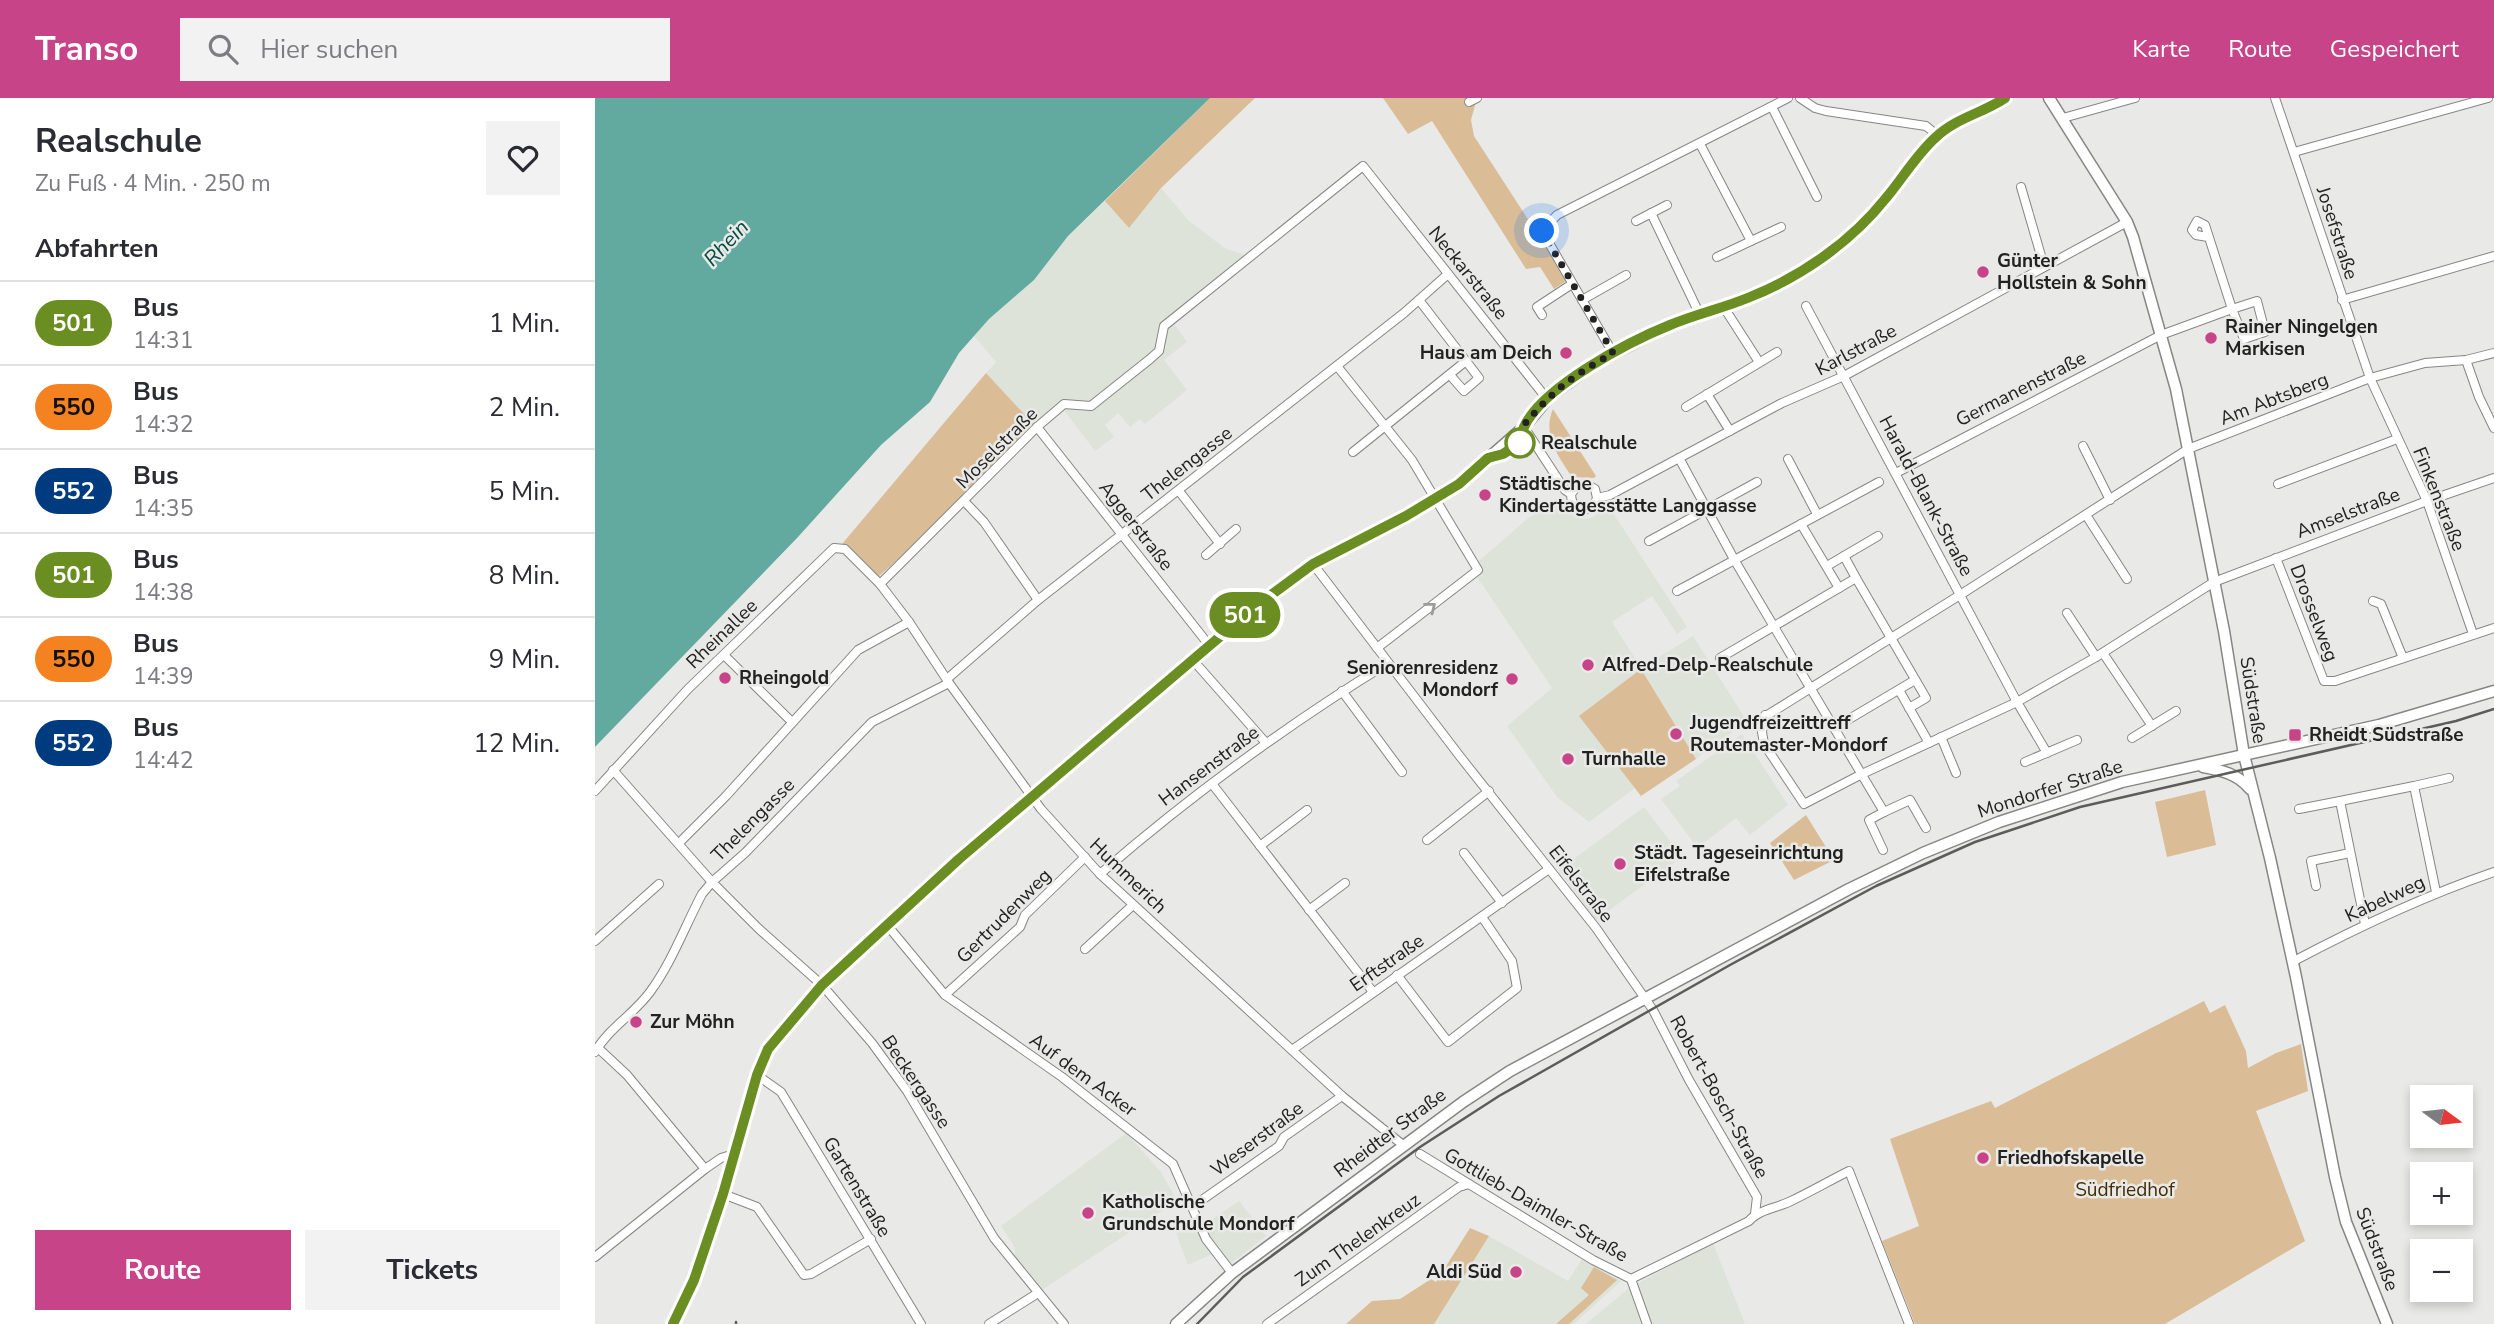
<!DOCTYPE html>
<html lang="de">
<head>
<meta charset="utf-8">
<style>
  :root { --surface:#fff; --page:#f2f2f3; --text:#2b2b33; --muted:#7c7c81; --line:#e1e1e2; --accent:#c84488 }
  body { margin:0; font-family:"Nunito Sans",sans-serif; background:var(--page); color:var(--text); height:100vh; display:flex; flex-direction:column; font-size:26px; white-space:nowrap }
  * { box-sizing:border-box; margin:0 }
  p { font-size:23px; color:var(--muted) }
  .icon { flex:none; width:38px; height:38px; fill:none; stroke:currentColor; stroke-width:2; stroke-linecap:round; stroke-linejoin:round }
  .map { position:relative; flex:1; overflow:hidden }
  .panel { display:flex; flex-direction:column; background:var(--surface); width:595px }
  .panel>* { flex:none }
  .badge { padding:0 14px; border-radius:23px; font-size:24px; line-height:46px }
  .needle { width:46px; rotate:105deg }
  .tools { position:absolute; left:1815px; top:987px; display:grid; gap:14px }
  .tools a { display:grid; place-items:center; width:63px; height:63px; border-radius:0px; background:var(--surface); box-shadow:0 4px 10px #0003; font-size:35px }
  .you { position:absolute; width:35px; height:35px; margin:-18px; border:5px solid #fff; border-radius:50%; background:#1a73e8; box-shadow:0 0 0 10px #1a73e833 }
  .map>.badge { position:absolute; translate:-50% -50%; box-shadow:0 0 0 4px #fff }
  h2 { padding:0 35px; font-size:26px; line-height:63px }
  .round { display:grid; place-items:center; flex:none; width:74px; height:74px; border-radius:0px; background:var(--page) }
  .summary { display:flex; align-items:center; justify-content:space-between; height:119px; padding:0 35px }
  h1 { font-size:33px; font-weight:700; line-height:52px }
  .action { display:flex; gap:14px; margin-top:auto; padding:14px 35px }
  .action a { flex:1; height:80px; border-radius:0px; background:var(--accent); color:#fff; font-size:28px; font-weight:700; line-height:80px; text-align:center }
  .action a+a { background:var(--page); color:var(--text) }
  ul { padding:0; list-style:none }
  li { display:flex; align-items:center; gap:21px; height:84px; padding:0 35px; border-top:2px solid var(--line) }
  li div { flex:1 }
  li b { display:block; font-size:26px }
  li em { font-style:normal }
  li .badge { min-width:77px; font-weight:700; text-align:center }
  header { display:flex; align-items:center; gap:42px; box-sizing:border-box; height:98px; padding:0 35px; background:var(--accent); color:#fff }
  header strong { font-size:33px }
  nav { display:flex; gap:38px; margin-inline-start:auto; font-size:24px }
  .search { width:490px; height:63px; background:var(--page); display:flex; align-items:center; gap:18px; box-sizing:border-box; padding:0 24px; border-radius:0px; color:var(--muted); font-size:26px }
  main { display:flex; flex:1; min-height:0 }
  .map>svg:first-child { display:block }
  .built { fill:#dde3d9 }
  .green { fill:#dabd96 }
  .water { fill:#62aaa0 }
  .lines { fill:none; stroke-linecap:round; stroke-linejoin:round }
  .street-casing { stroke:#858784; stroke-width:10 }
  .secondary-casing { stroke:#858784; stroke-width:13 }
  .street { stroke:#fff; stroke-width:8 }
  .secondary { stroke:#fff; stroke-width:10 }
  .rail { stroke:#5c5d5b; stroke-width:2.5 }
  .oneway { stroke:#9c9c9b }
  .line-casing { stroke:#fff; stroke-width:16 }
  .line { stroke:#6b8e23; stroke-width:10 }
  .walk { stroke:#222221; stroke-width:7; stroke-dasharray:0 12.6 }
  .poi-dot { fill:#c84488; stroke:#e9eae8; stroke-width:2.5 }
  .stop-dot { fill:#fff; stroke:#6b8e23; stroke-width:3.5 }
  .labels { text-anchor:middle; dominant-baseline:central; stroke-width:5; stroke-linejoin:round; paint-order:stroke }
  .street-label { font-size:19px; fill:#222221; stroke:#e9eae8 }
  .poi-label { font-size:19px; font-weight:bold; fill:#222221; stroke:#e9eae8; text-anchor:start }
  .stop-label { font-size:19px; font-weight:bold; fill:#222221; stroke:#e9eae8; text-anchor:start }
  .park-label { font-size:19px; fill:#442d05; stroke:#e9eae8 }
  .water-label { font-size:21px; font-style:italic; fill:#054943; stroke:#e9eae8 }
</style>
</head>
<body>
<header>
<strong>Transo</strong>
<div class="search"><svg class="icon" aria-label="search" viewBox="0 0 24 24"><circle cx="10" cy="10" r="6"/><path d="M15 15l6 6"/></svg>Hier suchen</div>
<nav><a>Karte</a><a>Route</a><a>Gespeichert</a></nav>
</header>
<main>
<section class="panel">
<div class="summary"><div><h1>Realschule</h1><p>Zu Fuß · 4 Min. · 250 m</p></div><a class="round"><svg class="icon" aria-label="heart" viewBox="0 0 24 24"><path d="M12 20l-8-8c-3-5 5-10 8-4 3-6 11-1 8 4z"/></svg></a></div>
<h2>Abfahrten</h2>
<ul>
<li><span class="badge" style="background:#6b8e23;color:#fff">501</span><div><b>Bus</b><p>14:31</p></div><em>1 Min.</em></li>
<li><span class="badge" style="background:#f58220;color:#111">550</span><div><b>Bus</b><p>14:32</p></div><em>2 Min.</em></li>
<li><span class="badge" style="background:#003b80;color:#fff">552</span><div><b>Bus</b><p>14:35</p></div><em>5 Min.</em></li>
<li><span class="badge" style="background:#6b8e23;color:#fff">501</span><div><b>Bus</b><p>14:38</p></div><em>8 Min.</em></li>
<li><span class="badge" style="background:#f58220;color:#111">550</span><div><b>Bus</b><p>14:39</p></div><em>9 Min.</em></li>
<li><span class="badge" style="background:#003b80;color:#fff">552</span><div><b>Bus</b><p>14:42</p></div><em>12 Min.</em></li>
</ul>
<div class="action"><a>Route</a><a>Tickets</a></div>
</section>
<div class="map">
<svg width="1899" height="1226" viewBox="0 0 1899 1226">
  <rect width="100%" height="100%" fill="#e9eae8"/>
  <!-- built -->
  <g class="built">
    <path d="M 566,90 L 593,122 L 631,151 L 651,157 L 578,224 L 592,244 L 569,262 L 592,292 L 550,326 L 545,321 L 535,329 L 523,315 L 510,327 L 519,339 L 500,353 L 468,311 L 443,331 L 391,275 L 401,264 L 379,238 L 394,221 L 439,182 L 473,138 L 510,103 L 534,130 Z"/>
    <path d="M 958,406 L 986,421 L 997,420 L 1013,407 L 1092,529 L 1082,536 L 1057,498 L 1017,524 L 1046,570 L 1098,538 L 1152,623 L 1101,661 L 1046,571 L 985,618 L 1040,690 L 994,724 L 962,699 L 912,628 L 957,590 L 876,470 L 932,421 Z"/>
    <path d="M 1147,636 L 1193,707 L 1155,737 L 1141,720 L 1105,748 L 1102,743 L 1099,745 L 1066,701 L 1085,688 L 1081,683 Z"/>
    <path d="M 1049,709 L 1087,759 L 1001,822 L 964,772 Z"/>
    <path d="M 534,1033 L 532,1036 L 566,1074 L 582,1103 L 447,1192 L 420,1161 L 420,1150 L 406,1128 Z"/>
    <path d="M 644,1103 L 671,1138 L 629,1171 L 617,1156 L 593,1167 L 581,1135 L 613,1124 Z"/>
    <path d="M 894,1138 L 973,1183 L 987,1161 L 1026,1183 L 979,1226 L 839,1226 Z"/>
    <path d="M 1118,1145 L 1150,1226 L 991,1226 L 1034,1190 Z"/>
  </g>
  <!-- green -->
  <g class="green">
    <path d="M 615,0 L 660,0 L 566,90 L 534,130 L 510,103 Z"/>
    <path d="M 788,0 L 882,0 L 876,22 L 879,38 L 971,180 L 971,183 L 959,191 L 945,169 L 931,171 L 837,23 L 813,36 Z"/>
    <path d="M 391,275 L 443,331 L 367,404 L 282,480 L 247,446 Z"/>
    <path d="M 958,311 L 1001,378 L 999,380 L 977,379 C 963,358 947,336 958,311 Z"/>
    <path d="M 1046,571 L 1101,661 L 1046,698 L 984,618 Z"/>
    <path d="M 1610,692 L 1621,747 L 1572,759 L 1560,704 Z"/>
    <path d="M 1211,717 L 1239,762 L 1199,782 L 1175,745 Z"/>
    <path d="M 1609,903 L 1615,915 L 1630,907 L 1651,953 L 1653,970 L 1681,955 L 1706,946 L 1713,993 L 1661,1013 L 1710,1143 L 1570,1226 L 1320,1226 L 1287,1143 L 1324,1128 L 1295,1041 L 1396,1003 L 1400,1010 Z"/>
    <path d="M 875,1130 L 894,1138 L 839,1226 L 751,1226 L 777,1203 L 805,1201 L 836,1181 L 841,1184 Z"/>
    <path d="M 999,1169 L 1022,1182 L 974,1226 L 961,1226 L 994,1197 L 986,1190 Z"/>
  </g>
  <!-- water -->
  <path class="water" d="M 0,0 L 615,0 L 473,138 L 439,182 L 394,221 L 364,255 L 335,304 L 286,347 L 203,439 L 0,649 Z"/>
  <g class="lines">
    <defs>
      <g id="street">
        <path d="M 1205,0 L 1220,10 L 1231,13 L 1331,28 L 1342,37"/>
        <path d="M 1680,0 L 1775,280 L 1832,403 L 1878,536"/>
        <path d="M 874,4 L 882,0"/>
        <path d="M 1177,9 L 1222,99"/>
        <path d="M 1468,20 L 1540,0"/>
        <path d="M 1105,46 L 1156,143 L 1186,129"/>
        <path d="M 1699,54 L 1893,0"/>
        <path d="M 1426,89 L 1449,168"/>
        <path d="M 1056,115 L 1105,217"/>
        <path d="M 1041,123 L 1072,107"/>
        <path d="M 1122,159 L 1156,143"/>
        <path d="M 987,202 L 1031,177"/>
        <path d="M 1747,202 L 1899,158"/>
        <path d="M 1662,203 L 1670,234 L 1649,241 L 1637,211 Z"/>
        <path d="M 1128,208 L 1164,264"/>
        <path d="M 1211,208 L 1422,604 L 1452,655"/>
        <path d="M 947,217 L 942,209 L 977,186"/>
        <path d="M 1018,255 L 947,133 L 962,117 L 1193,0"/>
        <path d="M 1871,262 L 1884,299 L 1899,330"/>
        <path d="M 742,268 L 817,362 L 883,472 L 782,550"/>
        <path d="M 855,277 L 869,293 L 884,280 L 871,263"/>
        <path d="M 1112,296 L 1135,333"/>
        <path d="M 1091,309 L 1182,254"/>
        <path d="M 442,329 L 614,547"/>
        <path d="M 929,329 L 970,392 L 976,396 C 976,414 996,418 1002,400 L 1000,391 L 991,386 L 982,388 L 976,396"/>
        <path d="M 1488,348 L 1515,402"/>
        <path d="M 758,354 L 871,263 L 824,202"/>
        <path d="M 1084,360 L 1140,463 L 1289,714 L 1274,722 L 1288,752"/>
        <path d="M 1193,361 L 1222,416"/>
        <path d="M 1301,375 L 1566,237 L 1637,211 L 1610,127 L 1602,123 L 1597,132 L 1601,137 L 1613,139"/>
        <path d="M 1683,386 L 1802,341"/>
        <path d="M 584,393 L 625,446"/>
        <path d="M 1002,400 L 1015,397 L 1187,305 L 1249,278 L 1532,124"/>
        <path d="M 370,404 L 389,424 L 443,502"/>
        <path d="M 1491,417 L 1532,481"/>
        <path d="M 1206,426 L 1244,490"/>
        <path d="M 1054,443 L 1162,384"/>
        <path d="M 611,457 L 641,431"/>
        <path d="M 1249,458 L 1261,480"/>
        <path d="M 1681,460 L 1729,583 L 1740,583 L 1899,530"/>
        <path d="M 718,466 L 867,661 L 1001,830 L 1058,912 L 1094,982 L 1162,1099 L 1160,1116"/>
        <path d="M 1232,468 L 1283,438"/>
        <path d="M 285,486 L 442,329 L 469,306 L 496,308 L 555,261 L 564,253 L 569,228 L 768,68 L 952,301"/>
        <path d="M 1082,493 L 1284,384"/>
        <path d="M 1778,503 L 1786,506 L 1808,560"/>
        <path d="M 1472,515 L 1501,559"/>
        <path d="M 1508,555 L 1557,628"/>
        <path d="M 129,557 L 197,624"/>
        <path d="M 1125,560 L 1261,480 L 1331,600 L 1314,610"/>
        <path d="M 597,561 L 671,645"/>
        <path d="M 352,581 L 443,502 L 809,215 L 853,176"/>
        <path d="M 1304,592 L 1334,645"/>
        <path d="M 747,593 L 807,674"/>
        <path d="M 1170,617 L 1167,634 L 1169,646 L 1209,706 L 1267,676 L 1422,604 L 1501,559 L 1619,484 L 1832,403 L 1899,380"/>
        <path d="M 1158,626 L 1365,497 L 1593,351 L 1775,280 L 1830,265 L 1871,262 L 1899,255"/>
        <path d="M 1239,630 L 1320,582"/>
        <path d="M 1346,639 L 1361,675"/>
        <path d="M 1537,640 L 1581,613"/>
        <path d="M 1430,664 L 1482,642"/>
        <path d="M 18,672 L 117,784 L 164,831 L 227,887 L 277,945 L 312,993 L 399,1140 L 469,1226"/>
        <path d="M 618,687 L 778,894"/>
        <path d="M 1819,688 L 1854,680"/>
        <path d="M 0,693 L 93,591 L 239,450 L 250,451 L 285,486 L 314,524 L 354,585 L 446,711 L 505,776 L 747,998 L 808,1047"/>
        <path d="M 1704,711 L 1745,703"/>
        <path d="M 1289,714 L 1315,702 L 1331,730"/>
        <path d="M 832,742 L 894,693"/>
        <path d="M 84,745 L 131,698 L 263,552 L 314,524"/>
        <path d="M 665,748 L 712,712"/>
        <path d="M 869,755 L 907,805"/>
        <path d="M 505,776 C 595,698 692,627 793,565"/>
        <path d="M 1721,788 L 1716,763 L 1755,755"/>
        <path d="M 714,812 L 750,785"/>
        <path d="M 1770,826 L 1745,703 L 1819,688 L 1841,794"/>
        <path d="M 292,827 L 350,897 L 467,979 L 578,1066 L 611,1141 L 637,1175"/>
        <path d="M 0,843 L 64,786"/>
        <path d="M 490,851 L 538,807"/>
        <path d="M 1697,864 C 1763,829 1829,798 1899,774"/>
        <path d="M 802,877 L 853,944 L 922,890 L 917,863 L 887,819"/>
        <path d="M 350,897 L 425,829 L 430,817 L 490,759"/>
        <path d="M 3,950 L 32,977 L 110,1071"/>
        <path d="M 697,952 L 954,771"/>
        <path d="M 0,954 C 14,930 39,916 55,894 C 77,864 90,828 107,796 L 117,784 L 150,755 L 277,624 L 354,585"/>
        <path d="M 162,977 L 186,994 L 326,1226"/>
        <path d="M 825,1056 L 998,1162 L 1036,1181 L 1052,1226"/>
        <path d="M 128,1096 L 162,1109 L 209,1177 L 216,1176 L 276,1141"/>
        <path d="M 597,1109 L 684,1048 L 689,1039 L 747,998"/>
        <path d="M 0,1159 L 110,1071 L 126,1060 L 139,1056"/>
        <path d="M 1036,1181 L 1154,1123 C 1163,1112 1181,1110 1194,1104 C 1215,1094 1234,1083 1254,1073 L 1314,1226"/>
        <path d="M 394,1226 L 443,1195"/>
        <path d="M 672,1226 L 864,1089 L 874,1086"/>
      </g>
      <g id="secondary">
        <path d="M 1454,0 L 1532,124 L 1538,139 L 1581,291 L 1629,533 L 1649,657 L 1675,760 L 1701,879 L 1740,1079 L 1751,1124 L 1792,1226"/>
        <path d="M 1608,669 C 1626,672 1643,676 1655,691"/>
        <path d="M 78,1226 L 99,1182 L 128,1096 L 162,977 L 173,951 L 227,887 L 292,827 L 364,761 L 661,508 L 718,466 L 811,417 L 864,386 L 929,329 L 954,299 L 999,266 L 1074,227 L 1156,199 L 1196,179 L 1240,151 L 1268,126 L 1292,99 L 1325,55 L 1342,37 L 1371,19 L 1410,0"/>
        <path d="M 581,1226 L 637,1175 L 868,1004 L 915,973 L 1254,791 L 1328,755 L 1404,724 L 1527,684 L 1784,627 L 1899,593"/>
      </g>
    </defs>
    <!-- street casing -->
    <use href="#street" class="street-casing"/>
    <!-- secondary casing -->
    <use href="#secondary" class="secondary-casing"/>
    <!-- street -->
    <use href="#street" class="street"/>
    <!-- secondary -->
    <use href="#secondary" class="secondary"/>
    <!-- rail -->
    <g class="rail">
      <path d="M 141,1224 L 141,1226"/>
      <path d="M 602,1226 L 648,1179 L 825,1049 L 904,998 L 1135,867 L 1281,788 L 1380,744 L 1485,709 L 1861,623 L 1899,611"/>
    </g>
  </g>
  <!-- one-way arrows -->
  <defs><path id="oneway-chevron" d="M-2-3.5L2.5 0L-2 3.5" fill="none" stroke-width="1.6" stroke-linecap="round" stroke-linejoin="round" transform="scale(1.75)"/></defs>
  <use class="oneway" href="#oneway-chevron" transform="translate(836 509) rotate(-38)"/>
  <g class="lines">
    <defs>
      <path id="line" d="M 78,1226 L 99,1182 L 128,1096 L 162,977 L 173,951 L 227,887 L 364,761 L 661,508 L 718,466 L 811,418 L 864,386 L 893,360 L 908,356 L 925,345 C 926,340 927,333 929,329 C 947,289 1035,243 1075,227 C 1101,216 1129,210 1155,199 C 1207,178 1256,144 1291,100 C 1308,80 1321,57 1341,39 C 1361,20 1388,15 1410,0"/>
    </defs>
    <!-- line casing -->
    <use href="#line" class="line-casing"/>
    <!-- line -->
    <use href="#line" class="line"/>
    <!-- walk -->
    <path class="walk" d="M 925,345 L 913,343 C 928,329 940,313 955,299 C 973,281 996,268 1018,255 L 947,133"/>
  </g>
  <!-- markers -->
  <g class="poi-dot">
    <circle cx="1388" cy="174" r="7"/>
    <circle cx="1616" cy="240" r="7"/>
    <circle cx="971" cy="255" r="7"/>
    <circle cx="890" cy="397" r="7"/>
    <circle cx="993" cy="567" r="7"/>
    <circle cx="130" cy="580" r="7"/>
    <circle cx="917" cy="581" r="7"/>
    <circle cx="1081" cy="636" r="7"/>
    <rect x="1693" y="630" width="14" height="14" rx="3.5"/>
    <circle cx="973" cy="661" r="7"/>
    <circle cx="1025" cy="766" r="7"/>
    <circle cx="41" cy="924" r="7"/>
    <circle cx="1388" cy="1060" r="7"/>
    <circle cx="493" cy="1115" r="7"/>
    <circle cx="921" cy="1174" r="7"/>
  </g>
  <circle class="stop-dot" cx="925" cy="345" r="14"/>
  <g class="labels">
    <!-- street labels -->
    <g class="street-label">
      <text transform="translate(1742 135) rotate(72)">Josefstraße</text>
      <text transform="translate(873 175) rotate(51)">Neckarstraße</text>
      <text transform="translate(1261 252) rotate(-28)">Karlstraße</text>
      <text transform="translate(1426 291) rotate(-27)">Germanenstraße</text>
      <text transform="translate(1679 301) rotate(-21)">Am Abtsberg</text>
      <text transform="translate(402 350) rotate(-45)">Moselstraße</text>
      <text transform="translate(592 366) rotate(-38)">Thelengasse</text>
      <text transform="translate(1331 398) rotate(62)">Harald-Blank-Straße</text>
      <text transform="translate(1844 401) rotate(68)">Finkenstraße</text>
      <text transform="translate(1753 415) rotate(-21)">Amselstraße</text>
      <text transform="translate(541 428) rotate(52)">Aggerstraße</text>
      <text transform="translate(1719 515) rotate(69)">Drosselweg</text>
      <text transform="translate(127 536) rotate(-44)">Rheinallee</text>
      <text transform="translate(1658 602) rotate(81)">Südstraße</text>
      <text transform="translate(614 668) rotate(-37)">Hansenstraße</text>
      <text transform="translate(1455 691) rotate(-18)">Mondorfer Straße</text>
      <text transform="translate(158 722) rotate(-45)">Thelengasse</text>
      <text transform="translate(533 778) rotate(44)">Hummerich</text>
      <text transform="translate(986 786) rotate(52)">Eifelstraße</text>
      <text transform="translate(1790 801) rotate(-25)">Kabelweg</text>
      <text transform="translate(409 818) rotate(-45)">Gertrudenweg</text>
      <text transform="translate(792 865) rotate(-35)">Erftstraße</text>
      <text transform="translate(488 977) rotate(36)">Auf dem Acker</text>
      <text transform="translate(321 984) rotate(56)">Beckergasse</text>
      <text transform="translate(1124 999) rotate(61)">Robert-Bosch-Straße</text>
      <text transform="translate(795 1035) rotate(-37)">Rheidter Straße</text>
      <text transform="translate(662 1041) rotate(-37)">Weserstraße</text>
      <text transform="translate(262 1089) rotate(59)">Gartenstraße</text>
      <text transform="translate(941 1107) rotate(30)">Gottlieb-Daimler-Straße</text>
      <text transform="translate(763 1142) rotate(-35)">Zum Thelenkreuz</text>
      <text transform="translate(1782 1151) rotate(69)">Südstraße</text>
    </g>
    <!-- poi labels -->
    <g class="poi-label">
      <text x="1402" y="163">Günter<tspan x="1402" dy="22">Hollstein &amp; Sohn</tspan></text>
      <text x="1630" y="229">Rainer Ningelgen<tspan x="1630" dy="22">Markisen</tspan></text>
      <text x="957" y="255" text-anchor="end">Haus am Deich</text>
      <text x="904" y="386">Städtische<tspan x="904" dy="22">Kindertagesstätte Langgasse</tspan></text>
      <text x="1007" y="567">Alfred-Delp-Realschule</text>
      <text x="903" y="570" text-anchor="end">Seniorenresidenz<tspan x="903" dy="22">Mondorf</tspan></text>
      <text x="144" y="580">Rheingold</text>
      <text x="1095" y="625">Jugendfreizeittreff<tspan x="1095" dy="22">Routemaster-Mondorf</tspan></text>
      <text x="1714" y="637">Rheidt Südstraße</text>
      <text x="987" y="661">Turnhalle</text>
      <text x="1039" y="755">Städt. Tageseinrichtung<tspan x="1039" dy="22">Eifelstraße</tspan></text>
      <text x="55" y="924">Zur Möhn</text>
      <text x="1402" y="1060">Friedhofskapelle</text>
      <text x="507" y="1104">Katholische<tspan x="507" dy="22">Grundschule Mondorf</tspan></text>
      <text x="907" y="1174" text-anchor="end">Aldi Süd</text>
    </g>
    <!-- stop labels -->
    <g class="stop-label">
      <text x="946" y="345">Realschule</text>
    </g>
    <!-- park labels -->
    <g class="park-label">
      <text x="1530" y="1092">Südfriedhof</text>
    </g>
    <!-- water labels -->
    <g class="water-label">
      <text transform="translate(131 145) rotate(-47)">Rhein</text>
    </g>
  </g>
</svg>
<div class="tools">
<a><svg class="needle" viewBox="-14 -14 28 28"><path d="M0-13l5 13h-10z" fill="#e53935"/><path d="M0 13l5-13h-10z" fill="#7c7c81"/></svg></a>
<a>+</a>
<a>−</a>
</div>
<div class="you" style="left:947px;top:133px"></div>
<b class="badge" style="left:650px;top:517px;background:#6b8e23;color:#fff">501</b>
</div>
</main>
</body>
</html>
